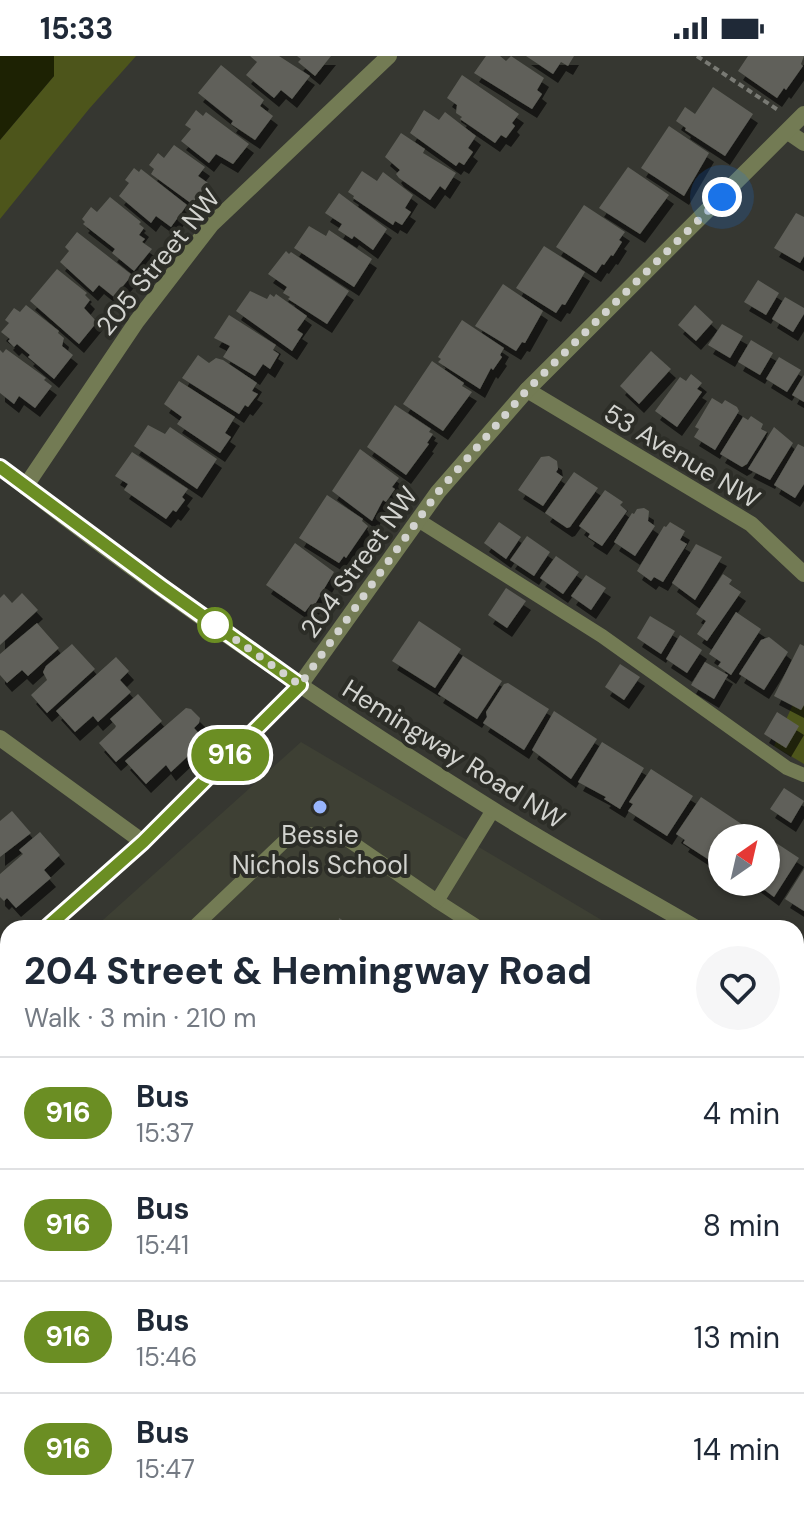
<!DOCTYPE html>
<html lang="en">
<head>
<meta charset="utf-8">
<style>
  :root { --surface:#fff; --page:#f6f6f7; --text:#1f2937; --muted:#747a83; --line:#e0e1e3 }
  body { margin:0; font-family:"DM Sans",sans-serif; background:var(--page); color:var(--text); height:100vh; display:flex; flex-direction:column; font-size:30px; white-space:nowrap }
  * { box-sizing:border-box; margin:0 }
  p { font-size:26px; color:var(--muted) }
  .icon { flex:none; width:44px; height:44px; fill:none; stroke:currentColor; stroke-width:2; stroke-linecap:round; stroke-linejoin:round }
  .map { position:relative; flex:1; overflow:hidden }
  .sheet { position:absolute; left:0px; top:864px; width:804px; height:600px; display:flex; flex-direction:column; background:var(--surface); border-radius:24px 24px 0 0; box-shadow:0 2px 6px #0004 }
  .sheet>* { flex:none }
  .badge { padding:0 16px; border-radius:26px; font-size:28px; line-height:52px }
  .needle { width:52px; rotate:34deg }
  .tools { position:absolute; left:708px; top:768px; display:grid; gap:16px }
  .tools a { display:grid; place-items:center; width:72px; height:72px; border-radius:50%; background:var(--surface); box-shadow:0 2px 6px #0004; font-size:40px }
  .you { position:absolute; width:40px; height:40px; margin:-20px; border:6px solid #fff; border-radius:50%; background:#1a73e8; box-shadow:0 0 0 12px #1a73e833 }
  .map>.badge { position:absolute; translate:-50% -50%; box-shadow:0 0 0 4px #fff }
  .round { display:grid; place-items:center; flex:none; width:84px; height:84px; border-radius:42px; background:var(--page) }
  .overview { display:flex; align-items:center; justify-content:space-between; height:136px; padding:0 24px }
  h1 { font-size:38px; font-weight:800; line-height:60px }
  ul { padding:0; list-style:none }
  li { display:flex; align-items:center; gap:24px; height:112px; padding:0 24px; border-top:2px solid var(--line) }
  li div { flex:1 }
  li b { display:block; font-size:30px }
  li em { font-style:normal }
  li .badge { min-width:88px; font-weight:700; text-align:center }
  .status { display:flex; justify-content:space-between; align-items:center; height:56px; padding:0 40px; background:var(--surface); direction:ltr }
  .status svg { height:22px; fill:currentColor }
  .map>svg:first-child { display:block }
  .built { fill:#3e4034 }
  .green { fill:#4d551b }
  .water { fill:#1d2203 }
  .building { fill:#60615a; filter:url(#shadow) }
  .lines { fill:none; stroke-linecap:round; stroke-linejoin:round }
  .path { stroke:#797a74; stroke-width:4; stroke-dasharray:6 4; stroke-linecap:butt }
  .service { stroke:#737b54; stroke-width:14 }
  .minor { stroke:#737b54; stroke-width:16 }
  .tertiary { stroke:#737b54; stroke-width:16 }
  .line-casing { stroke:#fff; stroke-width:18 }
  .line { stroke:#6b8e23; stroke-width:12 }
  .walk { stroke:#d2d3cf; stroke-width:8; stroke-dasharray:0 14.4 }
  .stop-dot { fill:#fff; stroke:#6b8e23; stroke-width:4 }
  .poi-dot { fill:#98b5fd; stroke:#2c2d27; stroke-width:3 }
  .labels { text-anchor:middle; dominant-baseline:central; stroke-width:8; stroke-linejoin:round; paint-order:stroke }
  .street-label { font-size:26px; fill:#d2d3cf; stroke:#2c2d27 }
  .poi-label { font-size:26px; fill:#d2d3cf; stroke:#2c2d27 }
</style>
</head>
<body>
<div class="status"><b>15:33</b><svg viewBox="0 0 49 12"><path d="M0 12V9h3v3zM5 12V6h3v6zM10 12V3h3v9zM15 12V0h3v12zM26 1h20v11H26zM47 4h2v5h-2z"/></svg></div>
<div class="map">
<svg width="804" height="1464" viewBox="0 0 804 1464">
  <defs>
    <filter id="shadow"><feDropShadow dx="5" dy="9" stdDeviation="0" flood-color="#0009"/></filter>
  </defs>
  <rect width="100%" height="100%" fill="#363731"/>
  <!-- built -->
  <g class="built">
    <path d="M 301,686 L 521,816 L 615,872 L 94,872 Z"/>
    <path d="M 8,950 L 8,1456 L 796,1456 L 796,979 L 804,984 L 804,1464 L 0,1464 L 0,957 Z"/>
  </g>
  <!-- green -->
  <g class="green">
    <path d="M 54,0 L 136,0 L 89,53 L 0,163 L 0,84 L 54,20 Z"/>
    <path d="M 804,624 L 804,708 L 774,690 Z"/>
    <path d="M 796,1051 L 804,1056 L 804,1227 L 796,1222 Z"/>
    <path d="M 796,1258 L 804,1263 L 804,1426 L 796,1421 Z"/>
    <path d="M 604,1456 L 691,1456 L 693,1464 L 594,1464 Z"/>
  </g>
  <!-- water -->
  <path class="water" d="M 0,0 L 54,0 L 54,20 L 0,84 Z"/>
  <!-- building -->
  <g class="building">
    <path d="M 250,0 L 279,0 L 310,20 L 292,43 L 281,34 L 274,42 L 246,19 L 257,6 Z"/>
    <path d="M 297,0 L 331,0 L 315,20 L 298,6 L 301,3 Z"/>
    <path d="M 486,0 L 500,0 L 506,5 L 511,0 L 544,22 L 537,34 L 542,38 L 532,53 L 474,17 Z"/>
    <path d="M 526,0 L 574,0 L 568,10 L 561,6 L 553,18 Z"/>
    <path d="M 748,0 L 804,0 L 801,8 L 803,10 L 786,34 L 784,32 L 777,42 L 738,15 Z"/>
    <path d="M 221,9 L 264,44 L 260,50 L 273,60 L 255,84 L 231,68 L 233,65 L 198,37 Z"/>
    <path d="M 462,19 L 519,58 L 512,67 L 515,70 L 506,82 L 501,79 L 495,87 L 460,63 L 462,61 L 456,57 L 457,49 L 447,42 Z"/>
    <path d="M 713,31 L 753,58 L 725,100 L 685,74 L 686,72 L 676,65 L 685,51 L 695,58 Z"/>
    <path d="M 196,54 L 203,60 L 206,56 L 249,88 L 233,108 L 216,98 L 209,107 L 181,85 L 191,73 L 185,69 Z"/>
    <path d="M 424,54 L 439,64 L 445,56 L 476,80 L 468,92 L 473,96 L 464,109 L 459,106 L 456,110 L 410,77 Z"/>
    <path d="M 669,70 L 709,97 L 684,140 L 641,112 Z"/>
    <path d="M 401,77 L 425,93 L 423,97 L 456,117 L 445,134 L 440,130 L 430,144 L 399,122 L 396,118 L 400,114 L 385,101 Z"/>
    <path d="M 174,89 L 205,111 L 198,120 L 208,127 L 192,148 L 151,118 L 154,113 L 149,109 L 158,97 L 164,102 Z"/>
    <path d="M 628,111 L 669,139 L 640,178 L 599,152 Z"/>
    <path d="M 134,112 L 139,116 L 141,113 L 187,149 L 171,171 L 156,160 L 151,167 L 119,140 L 129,127 L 125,124 Z"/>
    <path d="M 362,115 L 377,125 L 383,116 L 413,139 L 405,152 L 411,156 L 402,169 L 395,165 L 393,169 L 353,142 L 354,140 L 348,136 Z"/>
    <path d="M 339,137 L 387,173 L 373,194 L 354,180 L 352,183 L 338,174 L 342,168 L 325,157 Z"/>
    <path d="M 110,141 L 141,166 L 139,168 L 144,172 L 139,179 L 145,183 L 142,186 L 152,193 L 134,215 L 112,197 L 115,193 L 83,168 L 85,166 L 82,163 L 91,151 L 97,156 Z"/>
    <path d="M 584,149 L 625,176 L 619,184 L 622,186 L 613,200 L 611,199 L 604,209 L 602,208 L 596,217 L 556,191 Z"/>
    <path d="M 796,157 L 804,161 L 804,200 L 800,207 L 774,192 Z"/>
    <path d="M 309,170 L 326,180 L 329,174 L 372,203 L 354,231 L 294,192 Z"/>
    <path d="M 77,176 L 132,219 L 114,241 L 99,229 L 93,236 L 60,206 L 69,195 L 65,191 Z"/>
    <path d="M 544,190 L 585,216 L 565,249 L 562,248 L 556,257 L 516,232 Z"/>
    <path d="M 286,195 L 289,198 L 291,196 L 349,235 L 327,268 L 288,243 L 290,241 L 283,237 L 287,231 L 268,218 Z"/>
    <path d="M 57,213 L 87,237 L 85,239 L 90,244 L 84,252 L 97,266 L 79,288 L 30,245 Z"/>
    <path d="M 758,224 L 779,237 L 766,259 L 744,246 Z"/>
    <path d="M 503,228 L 543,255 L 525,287 L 522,286 L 516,295 L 475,270 Z"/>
    <path d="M 250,235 L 267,243 L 270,238 L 274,241 L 276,238 L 307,260 L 297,274 L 303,278 L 292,295 L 236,255 Z"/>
    <path d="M 785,241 L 804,252 L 804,258 L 793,276 L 772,263 Z"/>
    <path d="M 26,249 L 59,275 L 58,277 L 64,282 L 62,290 L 73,299 L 54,323 L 28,301 L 30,299 L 17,288 L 14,291 L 8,285 L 10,283 L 1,276 L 9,267 L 5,264 L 14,252 L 20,256 Z"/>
    <path d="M 695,249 L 713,266 L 696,285 L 678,269 Z"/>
    <path d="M 229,259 L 276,289 L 273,294 L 279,298 L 270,313 L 263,308 L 255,320 L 223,301 L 230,290 L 214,282 Z"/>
    <path d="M 462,264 L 504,292 L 500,299 L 502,301 L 493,314 L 491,312 L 480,333 L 438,306 L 441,303 L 438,301 Z"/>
    <path d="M 722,268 L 743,280 L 730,302 L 708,289 Z"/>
    <path d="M 751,284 L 773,297 L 760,319 L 738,306 Z"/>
    <path d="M 6,293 L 46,322 L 44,324 L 52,330 L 35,352 L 19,340 L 14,348 L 0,337 L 0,294 L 3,297 Z"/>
    <path d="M 651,295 L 671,313 L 639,348 L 620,330 Z"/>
    <path d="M 198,299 L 209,307 L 216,302 L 223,304 L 257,327 L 252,335 L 258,338 L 248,351 L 245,349 L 239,358 L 182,322 Z"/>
    <path d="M 779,301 L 801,314 L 787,336 L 766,323 Z"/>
    <path d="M 432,305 L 464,327 L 462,330 L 472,336 L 443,375 L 403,348 Z"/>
    <path d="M 691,318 L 702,327 L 697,333 L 702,336 L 677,371 L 655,355 L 680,321 L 686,325 Z"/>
    <path d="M 804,319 L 804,346 L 792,339 Z"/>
    <path d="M 179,325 L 235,361 L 225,377 L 231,381 L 220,397 L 177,368 L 182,361 L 164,348 Z"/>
    <path d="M 712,342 L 722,348 L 725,344 L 737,351 L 739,355 L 715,394 L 694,381 L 699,373 L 695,371 Z"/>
    <path d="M 395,349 L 431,373 L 429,376 L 433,378 L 427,387 L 429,388 L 406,419 L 367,391 Z"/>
    <path d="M 751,360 L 763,368 L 761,373 L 767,376 L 747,408 L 742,411 L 720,398 L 743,361 L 748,364 Z"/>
    <path d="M 148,369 L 165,378 L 170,371 L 217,403 L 197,433 L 134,390 Z"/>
    <path d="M 774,371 L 793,387 L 770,424 L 748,413 Z"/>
    <path d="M 798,388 L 804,391 L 804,428 L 795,442 L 774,429 Z"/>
    <path d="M 360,393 L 399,422 L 392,431 L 395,433 L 386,446 L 383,444 L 372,465 L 332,435 Z"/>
    <path d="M 132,396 L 188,433 L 182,441 L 185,444 L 176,456 L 173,454 L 166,463 L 124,434 L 128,428 L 115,420 Z"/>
    <path d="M 549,400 L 557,405 L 558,413 L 556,416 L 563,421 L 543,450 L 518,434 L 541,401 Z"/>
    <path d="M 574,416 L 598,432 L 570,471 L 567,472 L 545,457 Z"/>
    <path d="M 605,434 L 623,446 L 620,449 L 627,455 L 602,490 L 588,481 L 590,478 L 579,470 Z"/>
    <path d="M 327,439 L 363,463 L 362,465 L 368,470 L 346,502 L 344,500 L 339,507 L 299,482 Z"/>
    <path d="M 644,452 L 649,455 L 648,465 L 655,470 L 635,500 L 614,486 L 632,457 L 634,458 L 637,453 Z"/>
    <path d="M 499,466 L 521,481 L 506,503 L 484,487 Z"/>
    <path d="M 670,466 L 685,475 L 680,484 L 687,488 L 663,526 L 654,521 L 651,525 L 637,515 L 664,470 L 666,471 Z"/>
    <path d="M 527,480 L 550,496 L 534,520 L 510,504 Z"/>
    <path d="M 295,487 L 334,516 L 314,550 L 311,548 L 305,556 L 266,529 Z"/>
    <path d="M 696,488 L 722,501 L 695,544 L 672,527 Z"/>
    <path d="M 556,500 L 579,516 L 563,538 L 540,522 Z"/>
    <path d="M 723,518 L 732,524 L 729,528 L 741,536 L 707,585 L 697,578 L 706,565 L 696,558 Z"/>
    <path d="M 586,519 L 606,532 L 591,554 L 571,540 Z"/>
    <path d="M 506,532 L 526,545 L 507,572 L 488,559 Z"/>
    <path d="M 22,537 L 38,554 L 0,589 L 0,542 L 4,538 L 12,547 Z"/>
    <path d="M 736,556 L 761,573 L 731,619 L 718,610 L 721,606 L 709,598 Z"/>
    <path d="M 650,560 L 675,575 L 661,598 L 637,582 Z"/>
    <path d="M 419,565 L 461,593 L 435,632 L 392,605 Z"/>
    <path d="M 37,567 L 59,592 L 28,620 L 22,614 L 7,627 L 0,619 L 0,598 Z"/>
    <path d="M 680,579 L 702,594 L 687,617 L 666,603 Z"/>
    <path d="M 769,581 L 788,596 L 764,634 L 739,618 L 761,584 Z"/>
    <path d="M 72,588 L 95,613 L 47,657 L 31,639 L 47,624 L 43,616 L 46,610 Z"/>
    <path d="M 800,588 L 804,590 L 804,649 L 801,654 L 774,640 Z"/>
    <path d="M 463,600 L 502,625 L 477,663 L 438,638 Z"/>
    <path d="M 116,601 L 129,615 L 120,624 L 131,636 L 98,666 L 93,660 L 75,676 L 56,655 Z"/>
    <path d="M 705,606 L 728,619 L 714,643 L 691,629 Z"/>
    <path d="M 620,608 L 640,621 L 624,644 L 605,631 Z"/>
    <path d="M 508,627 L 549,653 L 524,694 L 483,667 L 487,661 L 486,656 L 504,628 Z"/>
    <path d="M 138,638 L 162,665 L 116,706 L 99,687 L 115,672 L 116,670 L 110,663 Z"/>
    <path d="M 186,652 L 191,653 L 200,662 L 199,667 L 194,672 L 205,684 L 171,716 L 166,709 L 146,728 L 125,705 Z"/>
    <path d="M 554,655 L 597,683 L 571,723 L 532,694 Z"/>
    <path d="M 777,656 L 799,670 L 786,692 L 764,678 Z"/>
    <path d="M 602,686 L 644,712 L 620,753 L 604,743 L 606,741 L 578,726 Z"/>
    <path d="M 651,713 L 693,740 L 667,780 L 628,755 L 633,748 L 629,746 Z"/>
    <path d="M 784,732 L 804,745 L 791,767 L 770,753 Z"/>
    <path d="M 701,741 L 743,769 L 734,782 L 722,782 L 722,801 L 717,809 L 683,787 L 685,784 L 676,778 Z"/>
    <path d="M 12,755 L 31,777 L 0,801 L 0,765 Z"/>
    <path d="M 758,775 L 799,802 L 774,841 L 754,826 L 766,826 L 766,782 L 753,782 Z"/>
    <path d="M 40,776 L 60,799 L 44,814 L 51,822 L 16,852 L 7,842 L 4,845 L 0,841 L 0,818 L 23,798 L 19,794 Z"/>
    <path d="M 804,813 L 804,855 L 785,843 Z"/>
    <path d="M 339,862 L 355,872 L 338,872 Z"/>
  </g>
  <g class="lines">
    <!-- path -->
    <path class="path" d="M 697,0 L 778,54"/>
    <!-- service -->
    <g class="service">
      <path d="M 418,464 L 602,580 L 787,712 L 804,719"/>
      <path d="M 437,845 L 479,872"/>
      <path d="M 193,872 L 292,778 L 341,779 L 437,845 L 493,754"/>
    </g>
    <!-- minor -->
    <g class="minor">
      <path d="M 788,76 L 804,87"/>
      <path d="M 527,334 L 751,468 L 804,518"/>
      <path d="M 25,431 L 137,265 L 211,169 L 389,0"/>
      <path d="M 300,629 L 438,436 L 527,334 L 804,58"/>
      <path d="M 0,682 L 143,786"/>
    </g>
    <!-- tertiary -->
    <g class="tertiary">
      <path d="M 0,411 C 156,535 323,648 492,753 C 558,795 628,832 696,872"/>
      <path d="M 46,872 L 143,786 L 300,629"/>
      <path d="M 0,913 L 8,906"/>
      <path d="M 796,927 L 804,931"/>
    </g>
  </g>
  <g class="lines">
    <defs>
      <path id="line" d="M 0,411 L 162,531 L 300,629 L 143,786 L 46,872"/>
    </defs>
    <!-- line casing -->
    <use href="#line" class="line-casing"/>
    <!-- line -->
    <use href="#line" class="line"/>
    <!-- walk -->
    <path class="walk" d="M 215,569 L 208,564 L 300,629 L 438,436 L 527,334 L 722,141"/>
  </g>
  <!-- markers -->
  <circle class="stop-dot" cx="215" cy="569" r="16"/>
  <circle class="poi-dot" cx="320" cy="751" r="8"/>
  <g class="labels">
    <!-- street labels -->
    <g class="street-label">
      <text transform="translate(158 206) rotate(-51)">205 Street NW</text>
      <text transform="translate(682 400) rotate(31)">53 Avenue NW</text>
      <text transform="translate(359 506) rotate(-54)">204 Street NW</text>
      <text transform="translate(454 698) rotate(32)">Hemingway Road NW</text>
    </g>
    <!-- poi labels -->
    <g class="poi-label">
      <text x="320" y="779">Bessie<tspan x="320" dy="30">Nichols School</tspan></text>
    </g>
  </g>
</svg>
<div class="tools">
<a><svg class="needle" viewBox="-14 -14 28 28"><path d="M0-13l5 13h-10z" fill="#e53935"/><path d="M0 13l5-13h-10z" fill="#747a83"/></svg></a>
</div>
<div class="you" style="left:722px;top:141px"></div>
<b class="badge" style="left:230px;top:699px;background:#6b8e23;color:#fff">916</b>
<section class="sheet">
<div class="overview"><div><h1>204 Street &amp; Hemingway Road</h1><p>Walk · 3 min · 210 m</p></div><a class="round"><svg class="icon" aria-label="heart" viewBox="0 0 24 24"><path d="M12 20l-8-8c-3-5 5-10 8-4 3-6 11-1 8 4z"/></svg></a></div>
<ul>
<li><span class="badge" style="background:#6b8e23;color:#fff">916</span><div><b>Bus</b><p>15:37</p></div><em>4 min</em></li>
<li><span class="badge" style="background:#6b8e23;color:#fff">916</span><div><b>Bus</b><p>15:41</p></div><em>8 min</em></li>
<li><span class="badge" style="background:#6b8e23;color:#fff">916</span><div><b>Bus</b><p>15:46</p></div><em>13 min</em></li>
<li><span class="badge" style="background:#6b8e23;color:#fff">916</span><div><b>Bus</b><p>15:47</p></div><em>14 min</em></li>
</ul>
</section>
</div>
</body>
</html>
